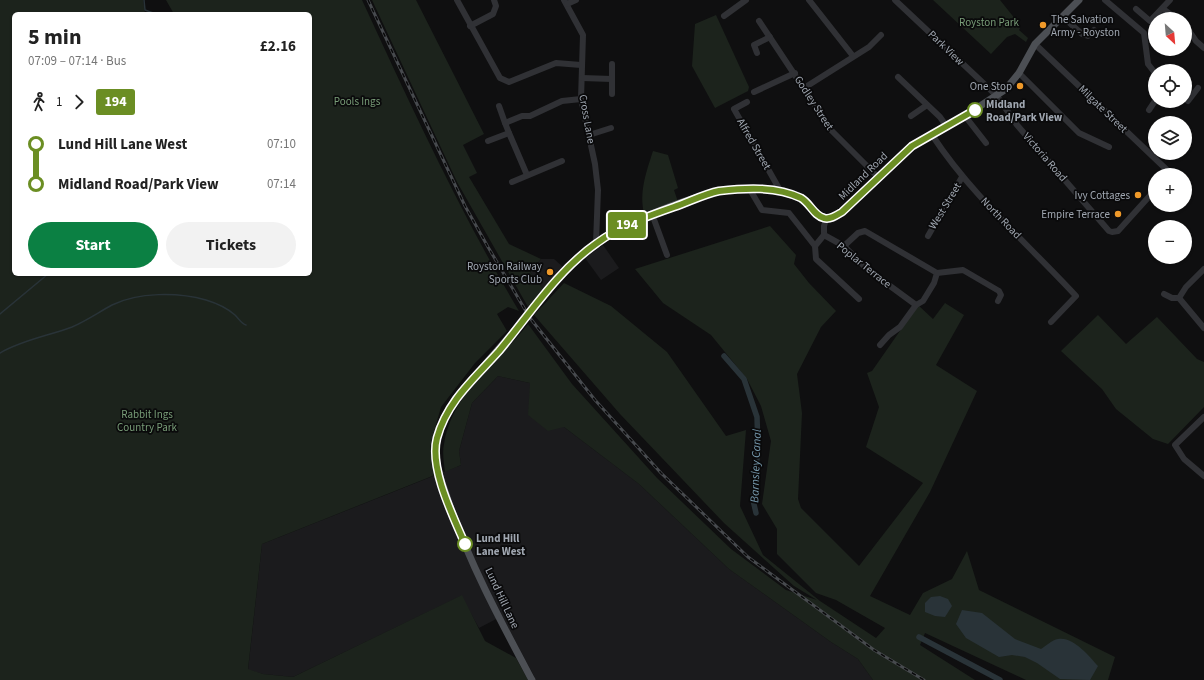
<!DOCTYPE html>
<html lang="en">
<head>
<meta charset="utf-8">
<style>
  :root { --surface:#fff; --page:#f2f2f2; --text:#222; --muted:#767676; --accent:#0b8043 }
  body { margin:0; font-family:"Source Sans 3",sans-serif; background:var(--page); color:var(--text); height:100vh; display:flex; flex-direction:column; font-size:15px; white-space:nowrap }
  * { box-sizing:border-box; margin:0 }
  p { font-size:13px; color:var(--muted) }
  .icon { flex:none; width:22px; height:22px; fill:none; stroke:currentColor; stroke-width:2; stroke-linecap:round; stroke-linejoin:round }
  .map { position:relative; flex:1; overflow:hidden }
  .panel { position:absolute; left:12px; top:12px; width:300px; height:264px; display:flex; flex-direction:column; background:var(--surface); border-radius:6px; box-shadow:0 1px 3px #0004 }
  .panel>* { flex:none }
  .badge { padding:0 8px; border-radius:3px; font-size:14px; line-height:26px }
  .needle { width:26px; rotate:154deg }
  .controls { position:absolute; left:1148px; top:12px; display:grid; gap:8px }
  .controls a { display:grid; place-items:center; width:44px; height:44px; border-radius:50%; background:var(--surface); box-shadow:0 1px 3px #0004; font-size:20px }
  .map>.badge { position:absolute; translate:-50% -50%; box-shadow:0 0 0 2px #fff }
  .legs { display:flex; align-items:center; gap:6px; height:44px; padding:0 16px; font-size:13px }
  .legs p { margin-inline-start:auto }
  .head { display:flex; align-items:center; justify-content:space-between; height:68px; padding:0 16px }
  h1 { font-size:22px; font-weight:700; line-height:30px }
  .action { display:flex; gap:8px; margin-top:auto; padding:8px 16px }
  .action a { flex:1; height:46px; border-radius:24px; background:var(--accent); color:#fff; font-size:16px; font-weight:700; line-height:46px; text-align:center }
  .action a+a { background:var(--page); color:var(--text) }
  ul { padding:0 16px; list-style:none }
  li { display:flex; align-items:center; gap:14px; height:40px; font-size:15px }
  li i { display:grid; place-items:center; width:6px; height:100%; margin:0 5px; background:currentColor }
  li i::after { content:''; width:10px; height:10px; margin:-5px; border:3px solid; border-radius:50%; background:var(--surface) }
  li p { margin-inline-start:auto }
  li:first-child i { background:linear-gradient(#0000 50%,currentColor 0) }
  li:last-child i { background:linear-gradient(currentColor 50%,#0000 0) }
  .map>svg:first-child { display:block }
  .built { fill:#1b1b1d }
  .green { fill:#1c231c }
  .water { fill:#293338 }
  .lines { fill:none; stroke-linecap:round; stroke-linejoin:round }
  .stream { stroke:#293338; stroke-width:1.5 }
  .canal { stroke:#293338; stroke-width:5.5 }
  .minor { stroke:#303135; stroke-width:6 }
  .major { stroke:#4c4f54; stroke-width:7 }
  .rail-casing { stroke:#474a4e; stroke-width:3 }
  .rail { stroke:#0a0a0b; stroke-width:1.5; stroke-dasharray:4.5; stroke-linecap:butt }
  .line-1-casing { stroke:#fff; stroke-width:9 }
  .line-1 { stroke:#6b8e23; stroke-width:6 }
  .poi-dot { fill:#ef9929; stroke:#0a0a0b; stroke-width:1.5 }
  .stop-1-dot { fill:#fff; stroke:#6b8e23; stroke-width:2 }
  .labels { text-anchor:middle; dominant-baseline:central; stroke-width:3.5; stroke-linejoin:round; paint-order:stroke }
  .poi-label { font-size:11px; fill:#a0a7b1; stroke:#0a0a0b; text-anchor:end }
  .park-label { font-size:11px; fill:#789c77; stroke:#0a0a0b }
  .street-label { font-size:11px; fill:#a0a7b1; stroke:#0a0a0b }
  .stop-label { font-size:11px; font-weight:bold; fill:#a0a7b1; stroke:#0a0a0b; text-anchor:start }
  .water-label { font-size:12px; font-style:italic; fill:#7699ad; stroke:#0a0a0b }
</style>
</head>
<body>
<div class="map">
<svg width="1204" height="680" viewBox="0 0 1204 680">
  <rect width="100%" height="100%" fill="#0f0f10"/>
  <!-- built -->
  <g class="built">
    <path d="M 603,245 L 619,268 L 601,280 L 585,258 Z"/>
    <path d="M 541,259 L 554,259 L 564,268 L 543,289 L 530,272 Z"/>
    <path d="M 498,376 L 530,383 L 564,427 L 639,484 L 729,569 L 831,642 L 858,659 L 873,680 L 536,680 L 502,616 L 479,628 L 461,596 L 293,677 L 263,674 L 248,670 L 262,544 L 461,465 L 459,451 L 472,403 Z"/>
  </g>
  <!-- green -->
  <g class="green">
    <path d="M 0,0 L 143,0 L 145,14 L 14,14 L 14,274 L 310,274 L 310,14 L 174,14 L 166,0 L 362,0 C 411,106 459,211 519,311 L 508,307 L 497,314 L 507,331 L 475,363 L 441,407 L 430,446 L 435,475 L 262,544 L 248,669 L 263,674 L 293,677 L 462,595 L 485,641 L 516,658 L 528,680 L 0,680 Z"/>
    <path d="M 372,0 L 416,0 L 484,134 L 463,145 L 477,173 L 469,177 L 509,244 L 541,259 L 530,272 L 543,289 L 528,307 L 457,182 Z"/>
    <path d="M 933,0 L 1000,0 L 1016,20 L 1016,25 L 1020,28 L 1019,30 L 1028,38 L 1026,42 L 1015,34 L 1007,37 L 991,54 Z"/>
    <path d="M 716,15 L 749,87 L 748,91 L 715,108 L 692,66 L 695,24 Z"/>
    <path d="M 653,151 L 668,155 L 678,188 L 674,190 L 679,205 L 645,217 C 638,194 646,173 653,151 Z"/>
    <path d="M 770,226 L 796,255 L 794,264 L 809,283 L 836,311 L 821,327 L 797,374 L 802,413 L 798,499 L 801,508 L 859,566 L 923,483 L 866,447 L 879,407 L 867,373 L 872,371 L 918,305 L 933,319 L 945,303 L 964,315 L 936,365 L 977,391 L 930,492 L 870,596 L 910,615 L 923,593 L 952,579 L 967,551 L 979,590 L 1115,657 L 1108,680 L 1026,680 L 925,633 L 920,645 L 975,680 L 873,680 L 858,659 L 831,642 L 729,569 L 639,484 L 564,427 L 548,431 L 528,415 L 530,383 L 498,376 L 472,403 L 459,451 L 461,465 L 445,472 C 444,463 442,452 444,444 C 452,392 498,363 528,324 L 572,384 L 657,478 L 731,549 L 786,590 L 817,600 L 794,586 L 724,523 L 620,414 L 534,315 L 564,283 L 611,306 L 667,352 L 726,436 L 746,430 L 740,506 L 763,555 L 820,601 L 876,638 L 885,628 L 836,600 L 816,593 L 777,554 L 777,529 L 762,504 L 771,441 L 761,406 L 747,379 L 711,335 L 663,303 L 635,269 Z"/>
    <path d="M 1098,315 L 1126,344 L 1157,317 L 1197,359 L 1204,362 L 1204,407 L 1168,444 L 1153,439 L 1116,409 L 1102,389 L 1061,351 Z"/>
  </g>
  <!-- water -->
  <g class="water">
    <path d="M 940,596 L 948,599 L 952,606 L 945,617 L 935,616 L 925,612 L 925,603 L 931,597 Z"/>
    <path d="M 962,610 L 982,613 L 1015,639 L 1041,649 C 1046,646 1052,640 1058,639 C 1073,636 1089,656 1098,666 L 1090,680 L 1060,679 L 1037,663 L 1025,657 L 1012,655 L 999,657 L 966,638 L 956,624 Z"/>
  </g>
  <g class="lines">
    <!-- stream -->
    <g class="stream">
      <path d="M 144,0 L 145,10 L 156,14"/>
      <path d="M 0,314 L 48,274"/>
      <path d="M 0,353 C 22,340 48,336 72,327 C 86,321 99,312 112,305 C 138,292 178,292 206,300 C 216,303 227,308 235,315 C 239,319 242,324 246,325"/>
    </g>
    <!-- canal -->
    <g class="canal">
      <path d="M 724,356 L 744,379 L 757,417 L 758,448 L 753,500 L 756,513"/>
      <path d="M 919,637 L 1000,680"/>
    </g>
    <!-- minor -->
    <g class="minor">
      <path d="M 457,0 L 500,78 L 509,82 L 556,63 L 581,65"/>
      <path d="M 564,0 L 583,35 L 581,99 L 595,164 L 598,190 L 596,243"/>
      <path d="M 809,0 L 853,56"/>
      <path d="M 895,0 L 997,96 L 1017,125 L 1109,231 L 1112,232 L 1118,231 L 1155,190"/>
      <path d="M 1105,0 L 1144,33 L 1148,64 L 1155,73"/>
      <path d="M 567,4 L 576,0"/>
      <path d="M 1136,9 L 1150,21 L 1170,0"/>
      <path d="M 1163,9 L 1177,19"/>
      <path d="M 724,16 L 746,0"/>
      <path d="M 1063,17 L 1082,34 L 1088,36 L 1094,30"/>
      <path d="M 759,21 L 832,131 L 878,177"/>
      <path d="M 1185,25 L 1196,41 L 1204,48"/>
      <path d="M 470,26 L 493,14 L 496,6 L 494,0"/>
      <path d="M 1035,44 L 1167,170 L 1169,175"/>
      <path d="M 757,53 L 754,45 L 770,37"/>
      <path d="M 1019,73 L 1079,133 L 1109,147"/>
      <path d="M 898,77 L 940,117 L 947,127"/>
      <path d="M 582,78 L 612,79"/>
      <path d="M 804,88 L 869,47 L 881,35"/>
      <path d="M 754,92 L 795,73"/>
      <path d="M 612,94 L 612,64"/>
      <path d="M 1185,99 L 1188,101 L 1198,88"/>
      <path d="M 747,102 L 734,109 L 781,192"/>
      <path d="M 499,106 L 505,123"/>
      <path d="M 1149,110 L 1155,101"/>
      <path d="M 911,116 L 927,105"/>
      <path d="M 965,116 L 986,143"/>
      <path d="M 509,133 L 527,175"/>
      <path d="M 589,135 L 611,128"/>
      <path d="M 932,135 C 972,196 1027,243 1076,296 L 1051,322"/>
      <path d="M 488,141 L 509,133 L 505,123 L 522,116 L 530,116 L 562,101 L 581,99"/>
      <path d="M 512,182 L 562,161"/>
      <path d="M 749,188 L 762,210 L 789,213 L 815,246"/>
      <path d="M 652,214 L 667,255"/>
      <path d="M 826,219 L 824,226 L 824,235 L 844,246 L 867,269 L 916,305"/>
      <path d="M 824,235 L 815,246 L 816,259 L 859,299"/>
      <path d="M 928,236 L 962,177"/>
      <path d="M 844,246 L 858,233 L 865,231 L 937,273 L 934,283 L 923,301 L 916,305 L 900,327 L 889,335 L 880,345"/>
      <path d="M 937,273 L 963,270 L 999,291 L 1001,295 L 998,301"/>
      <path d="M 1164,294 L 1172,298 L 1179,298 L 1186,287 L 1204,269"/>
      <path d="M 1179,298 L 1204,328"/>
      <path d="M 1204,417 L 1175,445 L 1184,459 L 1204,476"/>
    </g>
    <!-- major -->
    <g class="major">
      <path d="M 530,312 C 550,288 571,262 597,243 C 626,221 681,201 716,192 C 734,187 756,188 774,190 C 782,192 795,195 802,199 C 819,211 818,226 842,212 L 912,146 L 965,116 L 1006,89 L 1019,73 L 1035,44 L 1079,0"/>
      <path d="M 526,317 L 455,399 C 446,415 436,432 436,450 C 435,468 443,484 448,500 C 469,563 501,622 532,680"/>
    </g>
    <defs>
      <path id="rail" d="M 368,0 L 465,206 L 488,247 L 530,318 L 595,400 L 661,473 L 748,557 L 874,650 L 924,680"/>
    </defs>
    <!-- rail casing -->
    <use href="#rail" class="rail-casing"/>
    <!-- rail -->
    <use href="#rail" class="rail"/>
  </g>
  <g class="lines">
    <defs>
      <path id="line-1" d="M 465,544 C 453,516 429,468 437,438 C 447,401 475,378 499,351 C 530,314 557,271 597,243 C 620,226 648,216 674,207 C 689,202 704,194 719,191 C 745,188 776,186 801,198 C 810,203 814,216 824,218 C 830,220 837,215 842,212 L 912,146 L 975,110"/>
    </defs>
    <!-- line-1 casing -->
    <use href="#line-1" class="line-1-casing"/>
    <!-- line-1 -->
    <use href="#line-1" class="line-1"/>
  </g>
  <!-- markers -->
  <g class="poi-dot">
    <circle cx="1043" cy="25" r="4"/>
    <circle cx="1020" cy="86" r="4"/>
    <circle cx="1138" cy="195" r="4"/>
    <circle cx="1118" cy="214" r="4"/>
    <circle cx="550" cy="272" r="4"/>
  </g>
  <g class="stop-1-dot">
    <circle cx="975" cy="110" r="7"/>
    <circle cx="465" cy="544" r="7"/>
  </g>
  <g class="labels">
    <!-- poi labels -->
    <g class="poi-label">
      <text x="1051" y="19" text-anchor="start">The Salvation<tspan x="1051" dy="13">Army - Royston</tspan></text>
      <text x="1012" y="86">One Stop</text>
      <text x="1130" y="195">Ivy Cottages</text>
      <text x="1110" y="214">Empire Terrace</text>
      <text x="542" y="266">Royston Railway<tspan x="542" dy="13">Sports Club</tspan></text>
    </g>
    <!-- park labels -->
    <g class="park-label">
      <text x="989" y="22">Royston Park</text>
      <text x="357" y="101">Pools Ings</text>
      <text x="147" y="414">Rabbit Ings<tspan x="147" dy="13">Country Park</tspan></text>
    </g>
    <!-- street labels -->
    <g class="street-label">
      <text transform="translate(946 48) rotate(44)">Park View</text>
      <text transform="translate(814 103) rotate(57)">Godley Street</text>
      <text transform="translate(1103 109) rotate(44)">Milgate Street</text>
      <text transform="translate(587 119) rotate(80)">Cross Lane</text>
      <text transform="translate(754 144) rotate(60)">Alfred Street</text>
      <text transform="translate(1045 157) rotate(49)">Victoria Road</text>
      <text transform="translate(863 176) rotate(-44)">Midland Road</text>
      <text transform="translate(945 206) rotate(-59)">West Street</text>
      <text transform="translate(1001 218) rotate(46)">North Road</text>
      <text transform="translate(864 265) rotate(39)">Poplar Terrace</text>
      <text transform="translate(502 598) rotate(65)">Lund Hill Lane</text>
    </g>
    <!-- stop labels -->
    <g class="stop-label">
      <text x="986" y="104">Midland<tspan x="986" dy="13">Road/Park View</tspan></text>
      <text x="476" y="538">Lund Hill<tspan x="476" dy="13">Lane West</tspan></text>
    </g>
    <!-- water labels -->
    <g class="water-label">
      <text transform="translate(756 466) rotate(-88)">Barnsley Canal</text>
    </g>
  </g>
</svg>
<div class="controls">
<a><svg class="needle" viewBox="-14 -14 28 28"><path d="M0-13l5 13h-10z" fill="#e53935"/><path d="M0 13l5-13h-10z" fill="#767676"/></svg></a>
<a><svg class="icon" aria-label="locate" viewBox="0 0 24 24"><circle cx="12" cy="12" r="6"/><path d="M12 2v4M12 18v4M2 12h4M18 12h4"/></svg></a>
<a><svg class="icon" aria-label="layers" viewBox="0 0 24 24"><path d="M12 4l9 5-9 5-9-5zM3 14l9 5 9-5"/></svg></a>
<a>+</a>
<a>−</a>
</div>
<b class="badge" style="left:627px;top:225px;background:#6b8e23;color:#fff">194</b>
<section class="panel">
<div class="head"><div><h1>5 min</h1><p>07:09 – 07:14 · Bus</p></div><b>£2.16</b></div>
<div class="legs"><svg class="icon" aria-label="walk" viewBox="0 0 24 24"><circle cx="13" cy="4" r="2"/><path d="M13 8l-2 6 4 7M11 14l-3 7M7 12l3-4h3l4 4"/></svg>1<svg class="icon" aria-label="forward" viewBox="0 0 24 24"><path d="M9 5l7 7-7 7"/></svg><b class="badge" style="background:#6b8e23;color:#fff">194</b></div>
<ul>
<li><i style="color:#6b8e23"></i><b>Lund Hill Lane West</b><p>07:10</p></li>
<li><i style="color:#6b8e23"></i><b>Midland Road/Park View</b><p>07:14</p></li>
</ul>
<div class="action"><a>Start</a><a>Tickets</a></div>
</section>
</div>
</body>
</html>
